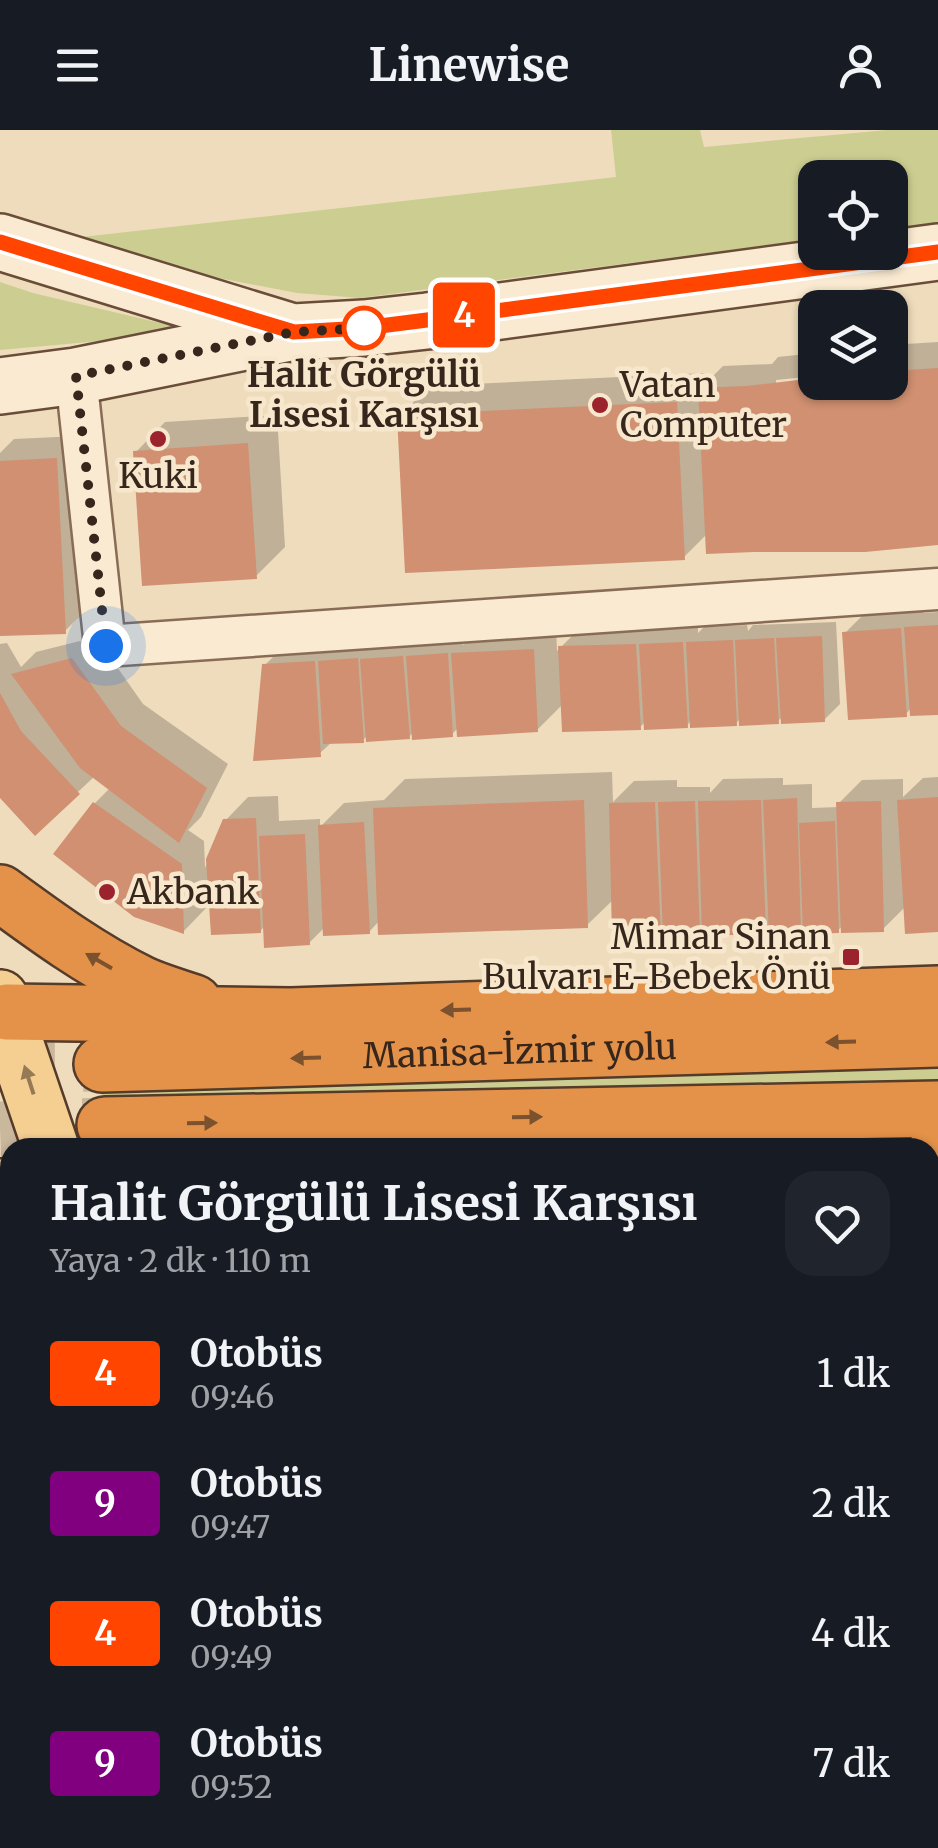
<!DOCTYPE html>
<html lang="tr">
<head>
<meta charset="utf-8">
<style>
  :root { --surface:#171b24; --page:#20242c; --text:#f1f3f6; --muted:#9ea1a6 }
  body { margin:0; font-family:Merriweather,serif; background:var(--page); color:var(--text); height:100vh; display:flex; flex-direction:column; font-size:38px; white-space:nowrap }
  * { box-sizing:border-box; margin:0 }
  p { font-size:32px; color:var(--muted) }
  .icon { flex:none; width:55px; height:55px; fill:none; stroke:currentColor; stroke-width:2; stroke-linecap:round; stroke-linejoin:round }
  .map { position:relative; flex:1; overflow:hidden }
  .panel { position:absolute; left:0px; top:1008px; width:940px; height:712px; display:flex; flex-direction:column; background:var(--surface); border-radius:30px 30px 0 0; box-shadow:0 2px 8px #0004 }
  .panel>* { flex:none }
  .badge { padding:0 20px; border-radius:8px; font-size:35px; line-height:65px }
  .tools { position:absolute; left:798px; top:30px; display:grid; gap:20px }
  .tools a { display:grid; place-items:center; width:110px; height:110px; border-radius:20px; background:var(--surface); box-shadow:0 2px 8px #0004; font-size:50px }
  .you { position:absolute; width:50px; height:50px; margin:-25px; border:8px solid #fff; border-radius:50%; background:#1a73e8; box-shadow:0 0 0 15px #1a73e833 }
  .map>.badge { position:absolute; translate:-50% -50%; box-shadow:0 0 0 5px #fff }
  .round { display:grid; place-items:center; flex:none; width:105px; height:105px; border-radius:30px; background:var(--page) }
  .overview { display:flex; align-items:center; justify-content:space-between; height:170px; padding:0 50px }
  h1 { font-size:48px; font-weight:700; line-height:75px }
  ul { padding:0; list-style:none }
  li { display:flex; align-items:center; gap:30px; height:130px; padding:0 50px }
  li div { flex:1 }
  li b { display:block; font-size:38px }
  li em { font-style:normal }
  li .badge { min-width:110px; font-weight:700; text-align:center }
  header { display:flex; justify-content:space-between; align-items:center; height:130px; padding:0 50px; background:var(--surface); font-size:45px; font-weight:700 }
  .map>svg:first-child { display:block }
  .green { fill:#ccce91 }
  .shadow { fill:#0003 }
  .building { fill:#d09071 }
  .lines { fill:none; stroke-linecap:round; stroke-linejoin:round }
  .highway-tunnel { stroke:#cab89d; stroke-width:55; stroke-dasharray:55 28; stroke-linecap:butt }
  .street-casing { stroke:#886c56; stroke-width:45 }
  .secondary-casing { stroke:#6a4d39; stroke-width:60 }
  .primary-casing { stroke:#553b2a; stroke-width:60 }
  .highway-casing { stroke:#553b2a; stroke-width:60 }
  .path { stroke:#886c56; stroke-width:6; stroke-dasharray:8 5; stroke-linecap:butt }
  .street { stroke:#faead1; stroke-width:40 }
  .secondary { stroke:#faead1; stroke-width:55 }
  .primary { stroke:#f5ce92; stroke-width:55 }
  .highway { stroke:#e49249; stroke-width:55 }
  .oneway { fill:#7c512d }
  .oneway2 { fill:#967a56 }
  .line-casing { stroke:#fff; stroke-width:22 }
  .line { stroke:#ff4500; stroke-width:15 }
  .walk { stroke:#37261b; stroke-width:10; stroke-dasharray:0 18 }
  .stop-dot { fill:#fff; stroke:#ff4500; stroke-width:5 }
  .poi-dot { fill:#9a232e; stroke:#f7e7cd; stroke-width:4 }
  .labels { text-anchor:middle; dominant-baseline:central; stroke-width:9; stroke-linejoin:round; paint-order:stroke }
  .stop-label { font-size:35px; font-weight:bold; fill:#37261b; stroke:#f7e7cd }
  .poi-label { font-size:35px; fill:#37261b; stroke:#f7e7cd; text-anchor:start }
  .street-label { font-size:35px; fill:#37261b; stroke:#f7e7cd }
</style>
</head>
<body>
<header><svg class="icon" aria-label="menu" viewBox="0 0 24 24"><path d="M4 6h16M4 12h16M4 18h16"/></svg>Linewise<svg class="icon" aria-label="person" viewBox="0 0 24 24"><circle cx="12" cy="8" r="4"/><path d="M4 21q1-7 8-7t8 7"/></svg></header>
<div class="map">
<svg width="938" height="1718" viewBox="0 0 938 1718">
  <rect width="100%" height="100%" fill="#efdcbd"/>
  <!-- green -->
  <g class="green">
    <path d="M 611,0 L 700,0 L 704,17 L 887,0 L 938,0 L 938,93 L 890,99 L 890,48 L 815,48 L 815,109 L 360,168 L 297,163 L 187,142 L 73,108 L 616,47 Z"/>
    <path d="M 0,152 L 33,163 L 173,196 L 178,204 L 0,220 Z"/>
    <path d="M 938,936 L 938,957 L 102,977 L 101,955 Z"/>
    <path d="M 0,1258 L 10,1266 L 10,1345 L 0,1324 Z"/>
  </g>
  <!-- shadow -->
  <g class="shadow">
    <path d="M 938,212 L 938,413 L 707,404 L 684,427 L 400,286 L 429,256 L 705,243 L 706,253 L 723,236 L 772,234 L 778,227 L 815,223 L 815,246 L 776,250 L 776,255 L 815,251 L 815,252 L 890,252 L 890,215 Z"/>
    <path d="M 277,285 L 285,417 L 256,446 L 136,322 L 165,292 Z"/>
    <path d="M 79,306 L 88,478 L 65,501 L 0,504 L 0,323 L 14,309 Z"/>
    <path d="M 923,476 L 923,483 L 938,482 L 938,582 L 911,578 L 906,584 L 845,503 L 868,480 Z"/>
    <path d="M 658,492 L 658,499 L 698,497 L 698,503 L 704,497 L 747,495 L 748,501 L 753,495 L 836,492 L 840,574 L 824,590 L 783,586 L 777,592 L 741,588 L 736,593 L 692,590 L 687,595 L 646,591 L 640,597 L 563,574 L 537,600 L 458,598 L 452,604 L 414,601 L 409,607 L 368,605 L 363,610 L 332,612 L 319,624 L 265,535 L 288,512 L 373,514 L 373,519 L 378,514 L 418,511 L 419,517 L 424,511 L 462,509 L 463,515 L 477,501 L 556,497 L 557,521 L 584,494 Z"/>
    <path d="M 96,507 L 143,574 L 228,634 L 201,687 L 188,700 L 204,711 L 205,738 L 225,691 L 248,667 L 278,666 L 279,691 L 320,689 L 320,697 L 344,673 L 384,670 L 405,649 L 612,642 L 613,672 L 634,651 L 677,650 L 677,657 L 710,657 L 710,663 L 723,649 L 783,648 L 783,655 L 812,654 L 812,678 L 839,677 L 839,673 L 862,650 L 903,649 L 903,667 L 923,648 L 938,647 L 938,799 L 906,776 L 883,799 L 844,795 L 838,800 L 772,801 L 771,796 L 765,802 L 705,798 L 699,804 L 665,799 L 659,804 L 614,769 L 587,795 L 380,790 L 369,802 L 325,797 L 309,813 L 266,795 L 260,801 L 210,750 L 205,751 L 206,778 L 184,801 L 56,723 L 95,673 L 110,658 L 95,646 L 35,702 L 0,665 L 0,514 L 7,513 L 21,537 L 36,522 Z"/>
    <rect x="930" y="1124" width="8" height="79"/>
    <path d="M 930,1359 L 938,1363 L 938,1473 L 930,1469 Z"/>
    <path d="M 10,1430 L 10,1527 L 0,1507 L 0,1438 Z"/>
    <path d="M 930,1553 L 938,1560 L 938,1718 L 860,1718 L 850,1710 L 930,1710 Z"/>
  </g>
  <!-- building -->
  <g class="building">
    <path d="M 938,238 L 938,415 L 865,422 L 754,422 L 706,424 L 698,258 L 746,256 L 815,248 L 815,252 L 890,252 L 890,241 Z"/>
    <path d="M 677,272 L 685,430 L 405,443 L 397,285 Z"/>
    <path d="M 248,313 L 257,449 L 142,456 L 133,321 Z"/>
    <path d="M 57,328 L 66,504 L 0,506 L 0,331 Z"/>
    <path d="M 938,495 L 938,585 L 910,586 L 904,497 Z"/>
    <path d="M 901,498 L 907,587 L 848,590 L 842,502 Z"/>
    <path d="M 822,506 L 825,592 L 781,594 L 776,508 Z"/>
    <path d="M 774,508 L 779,594 L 739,596 L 735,510 Z"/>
    <path d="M 733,510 L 737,596 L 690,598 L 686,512 Z"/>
    <path d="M 683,512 L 688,598 L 644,600 L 639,514 Z"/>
    <path d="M 636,514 L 641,600 L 562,602 L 558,516 Z"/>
    <path d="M 534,519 L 538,602 L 457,607 L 451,523 Z"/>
    <path d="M 448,523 L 453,607 L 412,610 L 406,526 Z"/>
    <path d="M 403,526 L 410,609 L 366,612 L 360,529 Z"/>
    <path d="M 72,528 L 121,596 L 207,658 L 179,713 L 80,638 L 11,544 Z"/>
    <path d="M 358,528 L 364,613 L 323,614 L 318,531 Z"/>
    <path d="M 315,531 L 321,627 L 253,631 L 262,534 Z"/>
    <path d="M 0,563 L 21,601 L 80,664 L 35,706 L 0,668 Z"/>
    <path d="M 938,667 L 938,802 L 905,804 L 897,670 Z"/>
    <path d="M 797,668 L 801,803 L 769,804 L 763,670 Z"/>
    <path d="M 584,670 L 588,798 L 378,805 L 373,678 Z"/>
    <path d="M 761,670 L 766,804 L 702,806 L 698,671 Z"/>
    <path d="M 695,671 L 700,806 L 663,807 L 658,672 Z"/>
    <path d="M 881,671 L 884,802 L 841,803 L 836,672 Z"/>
    <path d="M 93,672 L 182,734 L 184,804 L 134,787 L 53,724 Z"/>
    <path d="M 655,672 L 661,807 L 612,808 L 609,673 Z"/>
    <path d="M 256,688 L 261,803 L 211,805 L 206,729 L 223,689 Z"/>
    <path d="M 835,691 L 839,803 L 803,804 L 799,693 Z"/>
    <path d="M 364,692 L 370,804 L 323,806 L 318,695 Z"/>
    <path d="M 305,704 L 310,815 L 264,818 L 259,706 Z"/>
    <path d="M 938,1145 L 938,1205 L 930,1205 L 930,1146 Z"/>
    <path d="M 930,1391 L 938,1394 L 938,1475 L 930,1472 Z"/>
    <path d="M 10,1443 L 10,1533 L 0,1512 L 0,1448 Z"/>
    <path d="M 930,1615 L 938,1619 L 938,1718 L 856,1718 L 852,1716 L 847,1710 L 930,1710 Z"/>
  </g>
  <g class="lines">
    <!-- highway-tunnel -->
    <g class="highway-tunnel">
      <path d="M 0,935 L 102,934"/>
      <path d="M 0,999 L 105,995"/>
    </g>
    <defs>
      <path id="street" d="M 76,246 L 105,516 L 938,459"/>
      <g id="secondary">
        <path d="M 0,112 L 286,200"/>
        <path d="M 0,256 L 76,246 L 294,202 L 364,198 L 427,191 L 938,122"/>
        <path d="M 452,1718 L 455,1710"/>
      </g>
      <g id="primary">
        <path d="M 0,868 L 51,1018"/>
        <path d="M 0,1057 L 10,1057"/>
        <path d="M 0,1156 L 10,1170"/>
        <path d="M 546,1710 L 554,1718"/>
        <path d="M 633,1710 L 640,1718"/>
      </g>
      <g id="highway">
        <path d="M 0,763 C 45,796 90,829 141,854 C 158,862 177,867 194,873"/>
        <path d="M 7,882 L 291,886 L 938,864"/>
        <path id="s1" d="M 102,934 L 938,909"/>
        <path d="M 105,995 L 938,979"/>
        <path d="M 930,1028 L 938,1028"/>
        <path d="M 0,1205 L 10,1212"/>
      </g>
    </defs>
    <!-- street casing -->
    <use href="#street" class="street-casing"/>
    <!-- secondary casing -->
    <use href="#secondary" class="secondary-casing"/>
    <!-- primary casing -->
    <use href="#primary" class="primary-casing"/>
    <!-- highway casing -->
    <use href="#highway" class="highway-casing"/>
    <!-- path -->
    <path class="path" d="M 0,1340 L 10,1361"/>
    <!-- street -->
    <use href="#street" class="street"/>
    <!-- secondary -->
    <use href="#secondary" class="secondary"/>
    <!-- primary -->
    <use href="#primary" class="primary"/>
    <!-- highway -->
    <use href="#highway" class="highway"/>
  </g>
  <!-- one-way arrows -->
  <defs><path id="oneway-solid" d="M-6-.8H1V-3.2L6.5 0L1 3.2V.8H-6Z" transform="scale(2.5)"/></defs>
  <g class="oneway">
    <use href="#oneway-solid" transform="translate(99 831) rotate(-150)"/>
    <use href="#oneway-solid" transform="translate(456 880) rotate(178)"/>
    <use href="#oneway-solid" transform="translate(841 912) rotate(178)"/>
    <use href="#oneway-solid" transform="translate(306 928) rotate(178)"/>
    <use href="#oneway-solid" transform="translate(527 987) rotate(-1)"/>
    <use href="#oneway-solid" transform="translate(202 993) rotate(-1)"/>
  </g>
  <use class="oneway2" href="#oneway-solid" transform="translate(29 950) rotate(-108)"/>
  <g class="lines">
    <defs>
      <path id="line" d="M 0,112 L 294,202 L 364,198 L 427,190 L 938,122"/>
    </defs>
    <!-- line casing -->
    <use href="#line" class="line-casing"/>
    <!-- line -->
    <use href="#line" class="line"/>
    <!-- walk -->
    <path class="walk" d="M 106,516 L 76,246 L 294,202 L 364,198"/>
  </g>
  <!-- markers -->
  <circle class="stop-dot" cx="364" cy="198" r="20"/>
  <g class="poi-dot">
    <circle cx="600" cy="275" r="10"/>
    <circle cx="158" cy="309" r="10"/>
    <circle cx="107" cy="762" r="10"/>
    <rect x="841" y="817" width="20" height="20" rx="5"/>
  </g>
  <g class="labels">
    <!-- stop labels -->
    <g class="stop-label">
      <text x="364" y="245">Halit Görgülü<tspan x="364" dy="40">Lisesi Karşısı</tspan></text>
    </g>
    <!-- poi labels -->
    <g class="poi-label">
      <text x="620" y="255">Vatan<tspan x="620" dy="40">Computer</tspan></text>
      <text x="158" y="346" text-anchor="middle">Kuki</text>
      <text x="127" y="762">Akbank</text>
      <text x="831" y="807" text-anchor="end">Mimar Sinan<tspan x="831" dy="40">Bulvarı E-Bebek Önü</tspan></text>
    </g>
    <!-- street labels -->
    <g class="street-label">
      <text stroke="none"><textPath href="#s1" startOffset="418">Manisa-İzmir yolu</textPath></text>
    </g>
  </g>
</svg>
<div class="tools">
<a><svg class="icon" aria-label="locate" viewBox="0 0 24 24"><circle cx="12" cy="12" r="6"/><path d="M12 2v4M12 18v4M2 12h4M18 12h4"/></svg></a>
<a><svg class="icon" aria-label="layers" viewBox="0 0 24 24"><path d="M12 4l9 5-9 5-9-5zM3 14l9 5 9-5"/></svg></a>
</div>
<div class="you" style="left:106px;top:516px"></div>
<b class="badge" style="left:464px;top:185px;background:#ff4500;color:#fff">4</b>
<section class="panel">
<div class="overview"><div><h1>Halit Görgülü Lisesi Karşısı</h1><p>Yaya · 2 dk · 110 m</p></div><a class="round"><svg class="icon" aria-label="heart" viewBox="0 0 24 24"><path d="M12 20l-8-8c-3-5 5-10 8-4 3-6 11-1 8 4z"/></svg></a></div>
<ul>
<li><span class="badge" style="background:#ff4500;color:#fff">4</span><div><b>Otobüs</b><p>09:46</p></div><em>1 dk</em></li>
<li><span class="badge" style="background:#800080;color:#fff">9</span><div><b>Otobüs</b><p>09:47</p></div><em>2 dk</em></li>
<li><span class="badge" style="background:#ff4500;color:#fff">4</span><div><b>Otobüs</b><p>09:49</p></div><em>4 dk</em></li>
<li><span class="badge" style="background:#800080;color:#fff">9</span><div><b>Otobüs</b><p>09:52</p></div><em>7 dk</em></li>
</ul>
</section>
</div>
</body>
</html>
